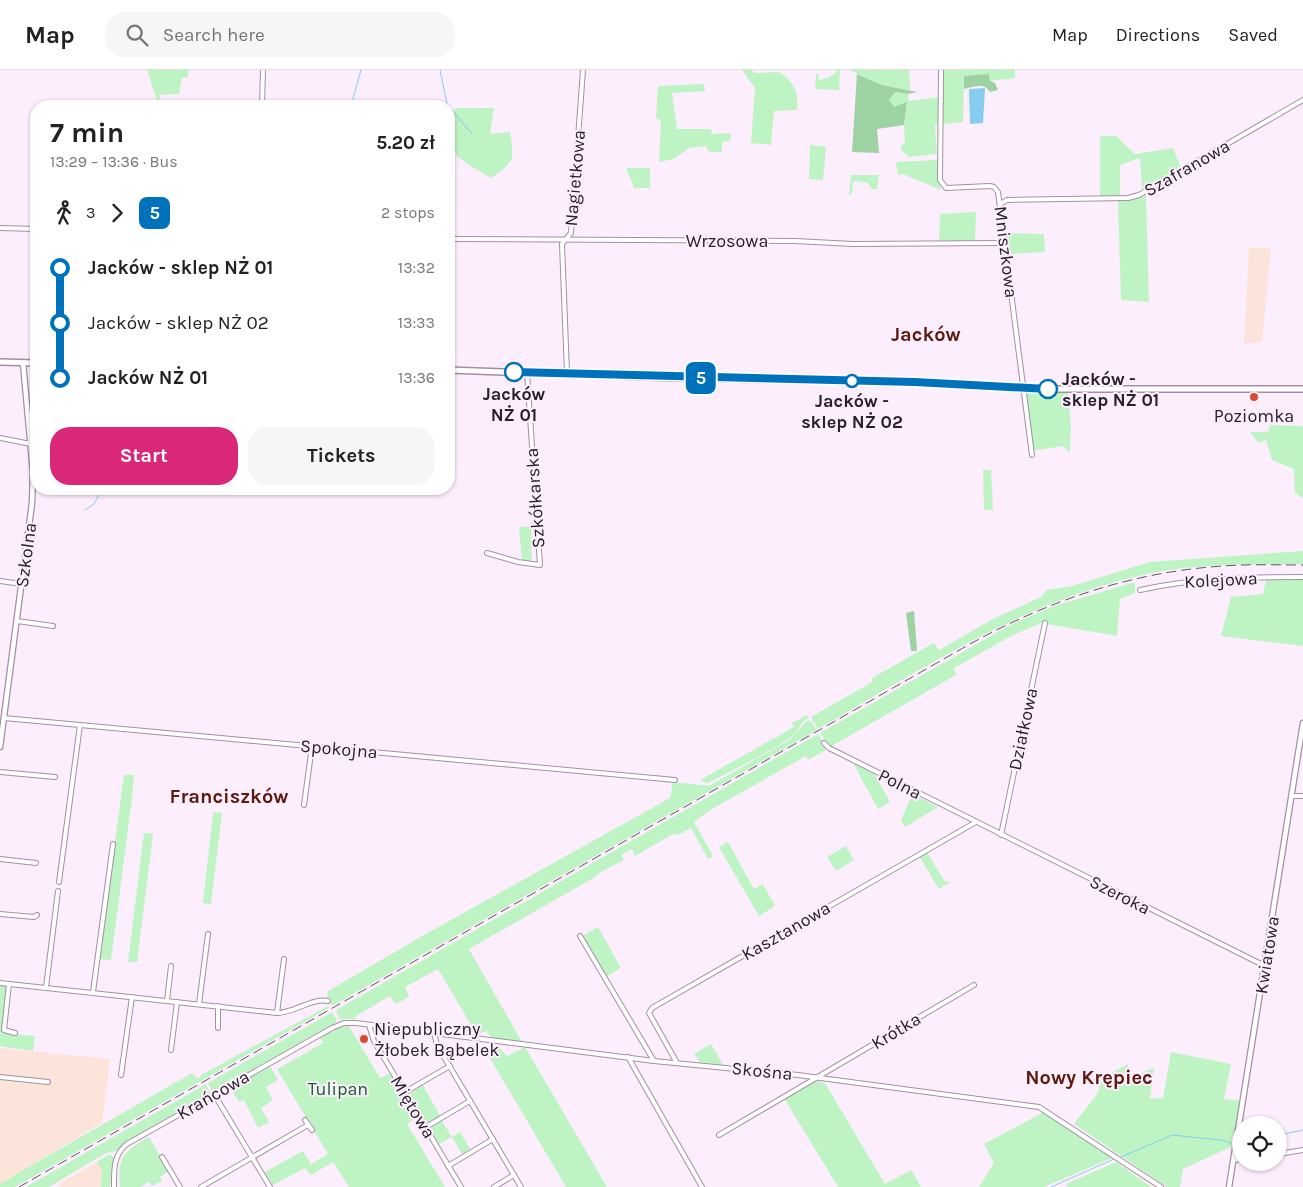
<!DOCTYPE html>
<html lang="en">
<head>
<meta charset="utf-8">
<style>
  :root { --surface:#fff; --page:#f6f6f6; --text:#222; --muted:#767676; --line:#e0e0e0; --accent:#db2777 }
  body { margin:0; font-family:Karla,sans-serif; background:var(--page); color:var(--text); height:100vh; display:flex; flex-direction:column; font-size:19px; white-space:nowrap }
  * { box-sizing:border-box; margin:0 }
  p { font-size:16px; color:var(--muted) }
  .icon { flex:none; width:28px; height:28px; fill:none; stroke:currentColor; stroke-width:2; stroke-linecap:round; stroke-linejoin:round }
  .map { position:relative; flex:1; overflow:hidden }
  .details { position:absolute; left:30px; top:30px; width:425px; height:395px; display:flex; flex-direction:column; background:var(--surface); border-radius:20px; box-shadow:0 1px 4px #0004 }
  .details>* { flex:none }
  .badge { padding:0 10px; border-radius:8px; font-size:18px; line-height:32px }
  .fabs { position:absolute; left:1232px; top:1046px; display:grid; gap:10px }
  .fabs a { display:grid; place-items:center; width:55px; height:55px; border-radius:50%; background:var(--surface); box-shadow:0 1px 4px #0004; font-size:25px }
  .map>.badge { position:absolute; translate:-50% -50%; box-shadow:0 0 0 2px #fff }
  .legs { display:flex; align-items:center; gap:8px; height:55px; padding:0 20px; font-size:16px }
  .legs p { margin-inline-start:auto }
  .head { display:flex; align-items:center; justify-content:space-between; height:85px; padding:0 20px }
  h1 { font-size:28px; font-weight:700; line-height:38px }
  .button { display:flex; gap:10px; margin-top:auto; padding:10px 20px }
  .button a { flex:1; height:58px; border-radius:20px; background:var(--accent); color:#fff; font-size:20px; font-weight:700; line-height:58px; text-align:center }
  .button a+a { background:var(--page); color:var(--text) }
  ul { padding:0 20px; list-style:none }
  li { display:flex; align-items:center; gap:18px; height:55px; font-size:19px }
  li i { display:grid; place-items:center; width:8px; height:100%; margin:0 6px; background:currentColor }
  li i::after { content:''; width:12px; height:12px; margin:-6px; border:4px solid; border-radius:50%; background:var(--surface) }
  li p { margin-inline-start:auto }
  li:first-child i { background:linear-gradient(#0000 50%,currentColor 0) }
  li:last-child i { background:linear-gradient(currentColor 50%,#0000 0) }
  header { display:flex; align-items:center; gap:30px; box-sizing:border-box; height:70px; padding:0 25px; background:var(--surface); border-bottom:1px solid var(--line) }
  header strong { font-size:24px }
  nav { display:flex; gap:28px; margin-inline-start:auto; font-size:18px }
  .search { width:350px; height:45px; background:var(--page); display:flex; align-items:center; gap:12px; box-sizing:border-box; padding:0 18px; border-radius:20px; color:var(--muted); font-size:19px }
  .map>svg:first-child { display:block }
  .industrial { fill:#fce4da }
  .green { fill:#bef4c3 }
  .forest { fill:#9dd2a3 }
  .water { fill:#86ccef }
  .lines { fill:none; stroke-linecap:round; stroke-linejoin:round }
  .stream { stroke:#86ccef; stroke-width:1 }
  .minor-casing { stroke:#a58ea5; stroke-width:6 }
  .tertiary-casing { stroke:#a58ea5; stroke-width:7 }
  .secondary-casing { stroke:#a58ea5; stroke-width:8 }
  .minor { stroke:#fff; stroke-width:4 }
  .tertiary { stroke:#fff; stroke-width:4.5 }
  .secondary { stroke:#fff; stroke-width:5 }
  .rail { stroke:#605660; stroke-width:1; stroke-dasharray:10 5; stroke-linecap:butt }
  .line-1-casing { stroke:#fff; stroke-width:11 }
  .line-1 { stroke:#0072bc; stroke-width:8 }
  .stop-1-dot { fill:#fff; stroke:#0072bc; stroke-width:2.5 }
  .poi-dot { fill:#d64a30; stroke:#fdeefd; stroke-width:2 }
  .labels { text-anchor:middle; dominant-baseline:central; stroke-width:4; stroke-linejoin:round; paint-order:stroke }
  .street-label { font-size:18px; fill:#292029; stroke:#fdeefd }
  .stop-label { font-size:18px; font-weight:bold; fill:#292029; stroke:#fdeefd }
  .poi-label { font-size:18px; fill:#292029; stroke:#fdeefd }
  .park-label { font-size:18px; fill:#146128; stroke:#fdeefd }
  .quarter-label { font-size:20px; font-weight:bold; fill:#5c190d; stroke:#fdeefd }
</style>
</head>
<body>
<header>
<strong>Map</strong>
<div class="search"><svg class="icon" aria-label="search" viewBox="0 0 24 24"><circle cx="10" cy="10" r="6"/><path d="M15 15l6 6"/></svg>Search here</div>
<nav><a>Map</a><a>Directions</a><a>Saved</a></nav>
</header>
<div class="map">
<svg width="1303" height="1117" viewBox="0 0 1303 1117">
  <rect width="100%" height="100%" fill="#fdeefd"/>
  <!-- industrial -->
  <g class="industrial">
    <path d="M 1249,178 L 1271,178 L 1262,272 L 1244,274 Z"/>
    <path d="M 0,978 L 110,989 L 102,1053 L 0,1114 Z"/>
    <path d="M 97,1092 L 102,1100 L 101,1117 L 61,1117 L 59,1114 Z"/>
  </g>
  <!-- green -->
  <g class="green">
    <path d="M 147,0 L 189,0 L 188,7 L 182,8 L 179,24 L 160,25 L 159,36 Z"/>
    <path d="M 742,0 L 752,0 L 755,3 L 779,2 C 794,11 799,23 797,40 L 774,41 L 771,75 L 751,73 L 755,18 Z"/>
    <path d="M 838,0 L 840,0 L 839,20 L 815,19 L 816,5 L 818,2 L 819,10 L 830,7 Z"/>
    <path d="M 849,0 L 909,0 L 910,20 L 882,15 Z"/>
    <path d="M 942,0 L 1015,0 L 1015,8 L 990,11 L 990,4 L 964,6 L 963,52 L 935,55 L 937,84 L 909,87 L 901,80 L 901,75 L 905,74 L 904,55 L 907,33 L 894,37 L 889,31 L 895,22 L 908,24 L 909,31 L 942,27 Z"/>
    <path d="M 704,14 L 705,21 L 672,23 L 677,59 L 711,59 L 712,64 L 731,63 L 730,71 L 722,72 L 722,82 L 709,82 L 706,76 L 689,78 L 674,89 L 659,92 L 661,51 L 656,48 L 658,16 Z"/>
    <path d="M 456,38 L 494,38 L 490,64 L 510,62 C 515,91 514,92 491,108 C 457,87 438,82 456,38 Z"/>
    <path d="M 1100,66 L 1116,66 L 1135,84 L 1173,78 L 1181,98 L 1153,118 L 1142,121 L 1140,88 L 1120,95 L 1120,126 L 1100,126 Z"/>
    <path d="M 810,75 L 826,77 L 823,110 L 809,109 Z"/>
    <path d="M 938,90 L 941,120 L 903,104 L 898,105 L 896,92 Z"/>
    <path d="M 626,98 L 650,98 L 650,118 L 634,118 Z"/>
    <path d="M 851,105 L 879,105 L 877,119 L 872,119 L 868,113 L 856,111 L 853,112 L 852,123 L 849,126 Z"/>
    <path d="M 1146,125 L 1149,232 L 1121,230 L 1118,131 L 1129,131 Z"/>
    <path d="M 976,142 L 975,171 L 939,170 L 940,144 Z"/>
    <path d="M 1005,163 L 1044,164 L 1045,182 L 1007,184 Z"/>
    <path d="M 1026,322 L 1068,323 L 1071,357 L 1070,383 L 1063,376 L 1031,381 Z"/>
    <path d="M 1270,355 L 1303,356 L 1303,428 L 1295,423 L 1294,399 L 1272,390 L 1266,370 L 1258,373 L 1250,362 L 1268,362 Z"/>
    <path d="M 983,400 L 991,400 L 993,440 L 984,440 Z"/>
    <path d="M 531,456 L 532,491 L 522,490 L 519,457 Z"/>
    <path d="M 1303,481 L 1303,494 C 1253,495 1201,493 1152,503 C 1029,528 925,597 818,659 L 811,647 L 872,612 L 872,608 L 934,573 L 939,580 L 991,550 L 1041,527 L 1047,520 L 1072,516 L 1150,492 Z"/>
    <path d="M 1303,509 L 1303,576 L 1221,566 L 1231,527 L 1263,524 L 1266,510 Z"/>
    <path d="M 1135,512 L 1135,523 L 1120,529 L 1117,566 L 1041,553 L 1013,565 L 954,598 L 956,605 L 830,677 L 820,663 L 1012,554 L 1054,536 Z"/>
    <path d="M 807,645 L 809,648 C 801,651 798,662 791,667 C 765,685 736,698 708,713 L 700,710 L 794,657 L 792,653 Z"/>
    <path d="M 808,650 L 811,651 L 817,660 L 332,936 L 327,928 L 328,921 L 424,865 L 670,728 L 673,712 L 709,716 L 789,670 Z"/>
    <path d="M 818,664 L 828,679 L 808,690 L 806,686 L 710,740 L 694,752 L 713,786 L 708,789 L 691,758 L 678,765 L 673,764 L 635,786 L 632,779 L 621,785 L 624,790 L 597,804 L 597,806 L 469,879 L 522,972 L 492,968 L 486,961 L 477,965 L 438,899 L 405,917 L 409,927 L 396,934 L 390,926 L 356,946 L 355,949 L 339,949 L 336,940 Z"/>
    <path d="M 852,691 L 875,705 L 890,732 L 878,739 Z"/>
    <path d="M 124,705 L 134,705 L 132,728 L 111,890 L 99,889 Z"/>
    <path d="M 912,724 L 938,737 L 905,757 L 901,750 Z"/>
    <path d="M 213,742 L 222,743 L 211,834 L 203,833 Z"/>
    <path d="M 144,763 L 153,764 L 137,892 L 128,892 Z"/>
    <path d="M 728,772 L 754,819 L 763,814 L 775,836 L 759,846 L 719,777 Z"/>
    <path d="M 846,776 L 854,790 L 836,801 L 827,787 Z"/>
    <path d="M 927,782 L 944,811 L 951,812 L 939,819 L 919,786 Z"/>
    <path d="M 598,857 L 621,898 L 606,907 L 582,866 Z"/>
    <path d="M 0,915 L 7,916 L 2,963 L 35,966 L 33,981 L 0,976 Z"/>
    <path d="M 328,936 L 329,938 L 15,1117 L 0,1117 L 0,1114 L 25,1099 L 192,1003 L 197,1008 L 200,1008 L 201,1005 Z"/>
    <path d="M 332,942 L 337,950 L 335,953 L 212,1022 L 208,1013 Z"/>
    <path d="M 349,956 L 380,1008 L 391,1003 L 417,1047 L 407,1054 L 445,1117 L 349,1117 L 333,1092 L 311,1105 L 305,1098 L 273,1115 L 265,1102 L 303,1081 L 311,1094 L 328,1084 L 277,999 L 323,973 L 320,968 L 332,961 L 334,963 L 335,959 Z"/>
    <path d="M 711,974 L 723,995 L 700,992 L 694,984 Z"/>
    <path d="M 499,977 L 507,986 L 525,977 L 607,1117 L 566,1117 L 487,983 Z"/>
    <path d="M 1171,982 L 1231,994 L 1224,1029 L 1241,1031 L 1233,1076 L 1183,1099 L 1180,1117 L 1167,1117 L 1074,1054 L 1098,1023 L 1102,1008 L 1128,994 L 1128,1008 L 1154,998 L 1150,1028 L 1163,1029 Z"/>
    <path d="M 270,996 L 278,1010 L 266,1017 L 273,1030 L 261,1038 L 269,1052 L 258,1058 L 244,1030 L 239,1032 L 231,1019 Z"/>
    <path d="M 814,1011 L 825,1013 L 885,1114 L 911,1100 L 921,1117 L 838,1117 L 784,1028 Z"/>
    <path d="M 206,1014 L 210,1023 L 147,1059 L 148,1061 L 117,1081 L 106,1083 L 49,1117 L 26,1117 Z"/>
    <path d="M 423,1015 L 440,1046 L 426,1054 L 408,1024 Z"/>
    <path d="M 1044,1042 L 1112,1088 L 1044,1117 L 979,1117 L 994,1093 L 984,1074 Z"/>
    <path d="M 442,1051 L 452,1067 L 460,1062 L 470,1079 L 462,1084 L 452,1067 L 439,1074 L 430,1058 Z"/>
    <path d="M 149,1067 L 178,1117 L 168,1102 L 160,1107 L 162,1111 L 152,1116 L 149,1112 L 140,1117 L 120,1117 C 117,1087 124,1081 149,1067 Z"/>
    <path d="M 110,1084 L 114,1088 L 110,1117 L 101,1117 L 102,1100 L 97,1092 Z"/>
    <path d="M 1116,1092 L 1151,1117 L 1068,1117 L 1066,1114 Z"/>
  </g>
  <!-- forest -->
  <g class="forest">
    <path d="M 857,4 L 882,15 L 917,22 L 908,24 L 895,22 L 889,30 L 894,37 L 907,32 L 904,55 L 877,59 L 879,83 L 852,82 Z"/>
    <path d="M 989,4 L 990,11 L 995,13 L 998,20 L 990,22 C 984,12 974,17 964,19 L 964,6 Z"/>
    <path d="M 914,541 L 917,581 L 911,581 L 906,543 Z"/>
  </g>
  <!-- water -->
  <path class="water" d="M 985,18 L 983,53 L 970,54 L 969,21 L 970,19 Z"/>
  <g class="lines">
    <!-- stream -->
    <g class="stream">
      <path d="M 440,0 L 447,34 L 472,64"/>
      <path d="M 351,36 L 361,0"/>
      <path d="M 85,440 L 94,434 L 102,419"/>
      <path d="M 1279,1065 L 1303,1060"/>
      <path d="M 1121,1087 L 1172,1065 L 1220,1070 L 1231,1073"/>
      <path d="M 1051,1117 L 1114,1089"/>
    </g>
    <defs>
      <g id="minor">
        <path d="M 941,0 L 940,110 L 946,118 L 990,116 L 994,117 L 998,122 L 1032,385"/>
        <path d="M 262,36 L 263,0"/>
        <path d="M 1000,134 L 1007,130 L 1128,128 L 1139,125 L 1303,30"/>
        <path d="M 0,158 L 36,159"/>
        <path d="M 449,169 L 795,171 L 853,174 L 1005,173"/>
        <path d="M 567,303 L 562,174 L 571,163 L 583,0"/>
        <path d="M 0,368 L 36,375"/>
        <path d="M 487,483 L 518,492 L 540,495 L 527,302"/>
        <path d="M 0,511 L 22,514"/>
        <path d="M 1140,520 C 1194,508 1248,507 1303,507"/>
        <path d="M 17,551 L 53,556"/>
        <path d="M 4,648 L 675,710"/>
        <path d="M 824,673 L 829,678 L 1265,896"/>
        <path d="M 0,702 L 55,707"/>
        <path d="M 1291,726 L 1303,726"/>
        <path d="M 304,735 L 312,676"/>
        <path d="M 1001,765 L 1045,553"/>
        <path d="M 0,789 L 36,793"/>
        <path d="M 59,812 L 80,655"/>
        <path d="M 0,844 L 34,847 L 37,845"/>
        <path d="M 580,866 L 654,991"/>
        <path d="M 0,913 L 277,943 C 294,943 311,928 328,931"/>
        <path d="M 9,914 L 4,960 L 15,963"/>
        <path d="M 46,917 L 58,821"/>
        <path d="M 93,922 L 113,774"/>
        <path d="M 167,931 L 171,896"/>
        <path d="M 199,934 L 208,864"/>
        <path d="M 277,943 L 284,889"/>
        <path d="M 369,955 L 374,971 L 461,1117"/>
        <path d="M 218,958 L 218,936"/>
        <path d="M 434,963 L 437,975 L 521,1117"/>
        <path d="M 171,980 L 177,932"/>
        <path d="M 628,987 L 702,1117"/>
        <path d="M 677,993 L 649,943 L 652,938 L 976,752"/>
        <path d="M 121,1005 L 132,927"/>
        <path d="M 0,1007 L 48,1012"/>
        <path d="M 405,1022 L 450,996"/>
        <path d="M 214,1024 L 270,1117"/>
        <path d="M 305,1050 L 312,1060"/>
        <path d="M 426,1057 L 470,1031"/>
        <path d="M 719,1065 L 974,915"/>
        <path d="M 1279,1084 L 1303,1080"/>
        <path d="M 162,1087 L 180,1117"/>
        <path d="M 1234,1090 L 1241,1089"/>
        <path d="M 448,1096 L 493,1069"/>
        <path d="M 114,1117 C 114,1100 113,1085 127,1074 L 332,958 L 344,953 L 356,953 L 654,991 L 798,1005 L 1039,1037 L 1161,1117"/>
        <path d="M 201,1117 L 308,1055"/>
        <path d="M 494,1117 L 514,1105"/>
      </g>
      <g id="tertiary">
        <path d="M 0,677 L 32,433 L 33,402 L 23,293"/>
        <path d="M 1229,1117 L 1303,653"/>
      </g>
      <g id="secondary">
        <path d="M 0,292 L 36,293"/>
        <path d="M 449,300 L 677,308 L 915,312 L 1051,319 L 1303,319"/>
      </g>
    </defs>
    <!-- minor casing -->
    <use href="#minor" class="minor-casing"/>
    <!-- tertiary casing -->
    <use href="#tertiary" class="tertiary-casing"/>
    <!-- secondary casing -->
    <use href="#secondary" class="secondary-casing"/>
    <!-- minor -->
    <use href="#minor" class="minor"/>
    <!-- tertiary -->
    <use href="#tertiary" class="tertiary"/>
    <!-- secondary -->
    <use href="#secondary" class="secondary"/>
    <!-- rail -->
    <path class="rail" d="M 19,1117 L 970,574 C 1050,530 1132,502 1223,496 C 1249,494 1276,495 1303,495"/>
  </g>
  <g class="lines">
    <defs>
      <path id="line-1" d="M 514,302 L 915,312 L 1048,319"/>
    </defs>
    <!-- line-1 casing -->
    <use href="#line-1" class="line-1-casing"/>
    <!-- line-1 -->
    <use href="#line-1" class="line-1"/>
  </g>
  <!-- markers -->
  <g class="stop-1-dot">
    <circle cx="514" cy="302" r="9"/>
    <circle cx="852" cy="311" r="6"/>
    <circle cx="1048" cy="319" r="9"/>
  </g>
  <g class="poi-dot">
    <circle cx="1254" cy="327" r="5"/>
    <circle cx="364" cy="969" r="5"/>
  </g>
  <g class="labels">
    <!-- street labels -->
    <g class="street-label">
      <text transform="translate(1187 98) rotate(-30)">Szafranowa</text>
      <text transform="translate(575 108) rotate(-85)">Nagietkowa</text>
      <text x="727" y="171">Wrzosowa</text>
      <text transform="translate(1006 182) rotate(83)">Mniszkowa</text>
      <text transform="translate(535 428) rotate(-94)">Szkółkarska</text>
      <text transform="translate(26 485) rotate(-82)">Szkolna</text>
      <text transform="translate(1221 510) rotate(-3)">Kolejowa</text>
      <text transform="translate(1023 659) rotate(-78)">Działkowa</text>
      <text transform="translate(339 679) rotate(5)">Spokojna</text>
      <text transform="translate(900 714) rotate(27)">Polna</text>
      <text transform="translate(1120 825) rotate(27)">Szeroka</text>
      <text transform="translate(786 861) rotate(-30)">Kasztanowa</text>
      <text transform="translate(1267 885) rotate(-81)">Kwiatowa</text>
      <text transform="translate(896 961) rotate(-31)">Krótka</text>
      <text transform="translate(762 1001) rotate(6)">Skośna</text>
      <text transform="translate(213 1025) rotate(-30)">Krańcowa</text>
      <text transform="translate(413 1037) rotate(59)">Miętowa</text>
    </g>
    <!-- stop labels -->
    <g class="stop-label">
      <text x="1062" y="309" text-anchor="start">Jacków -<tspan x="1062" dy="21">sklep NŻ 01</tspan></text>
      <text x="514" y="324">Jacków<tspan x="514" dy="21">NŻ 01</tspan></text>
      <text x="852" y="331">Jacków -<tspan x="852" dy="21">sklep NŻ 02</tspan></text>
    </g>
    <!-- poi labels -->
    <g class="poi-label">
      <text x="1254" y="346">Poziomka</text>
      <text x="374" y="959" text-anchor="start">Niepubliczny<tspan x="374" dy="21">Żłobek Bąbelek</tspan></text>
    </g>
    <!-- park labels -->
    <g class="park-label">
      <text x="338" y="1019">Tulipan</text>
    </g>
    <!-- quarter labels -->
    <g class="quarter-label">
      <text x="926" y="264">Jacków</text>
      <text x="229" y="726">Franciszków</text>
      <text x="1089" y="1007">Nowy Krępiec</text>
    </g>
  </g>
</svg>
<div class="fabs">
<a><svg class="icon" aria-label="locate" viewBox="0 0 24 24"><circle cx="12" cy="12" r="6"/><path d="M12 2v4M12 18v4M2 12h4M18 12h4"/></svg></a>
</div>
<b class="badge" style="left:701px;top:308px;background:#0072bc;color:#fff">5</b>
<section class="details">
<div class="head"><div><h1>7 min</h1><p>13:29 – 13:36 · Bus</p></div><b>5.20 zł</b></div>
<div class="legs"><svg class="icon" aria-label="walk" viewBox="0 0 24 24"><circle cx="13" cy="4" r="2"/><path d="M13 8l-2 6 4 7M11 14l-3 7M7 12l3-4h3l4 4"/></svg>3<svg class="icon" aria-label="forward" viewBox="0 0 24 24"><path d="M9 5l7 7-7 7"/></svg><b class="badge" style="background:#0072bc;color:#fff">5</b><p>2 stops</p></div>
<ul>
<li><i style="color:#0072bc"></i><b>Jacków - sklep NŻ 01</b><p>13:32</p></li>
<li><i style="color:#0072bc"></i><span>Jacków - sklep NŻ 02</span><p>13:33</p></li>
<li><i style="color:#0072bc"></i><b>Jacków NŻ 01</b><p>13:36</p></li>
</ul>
<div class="button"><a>Start</a><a>Tickets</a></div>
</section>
</div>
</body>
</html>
